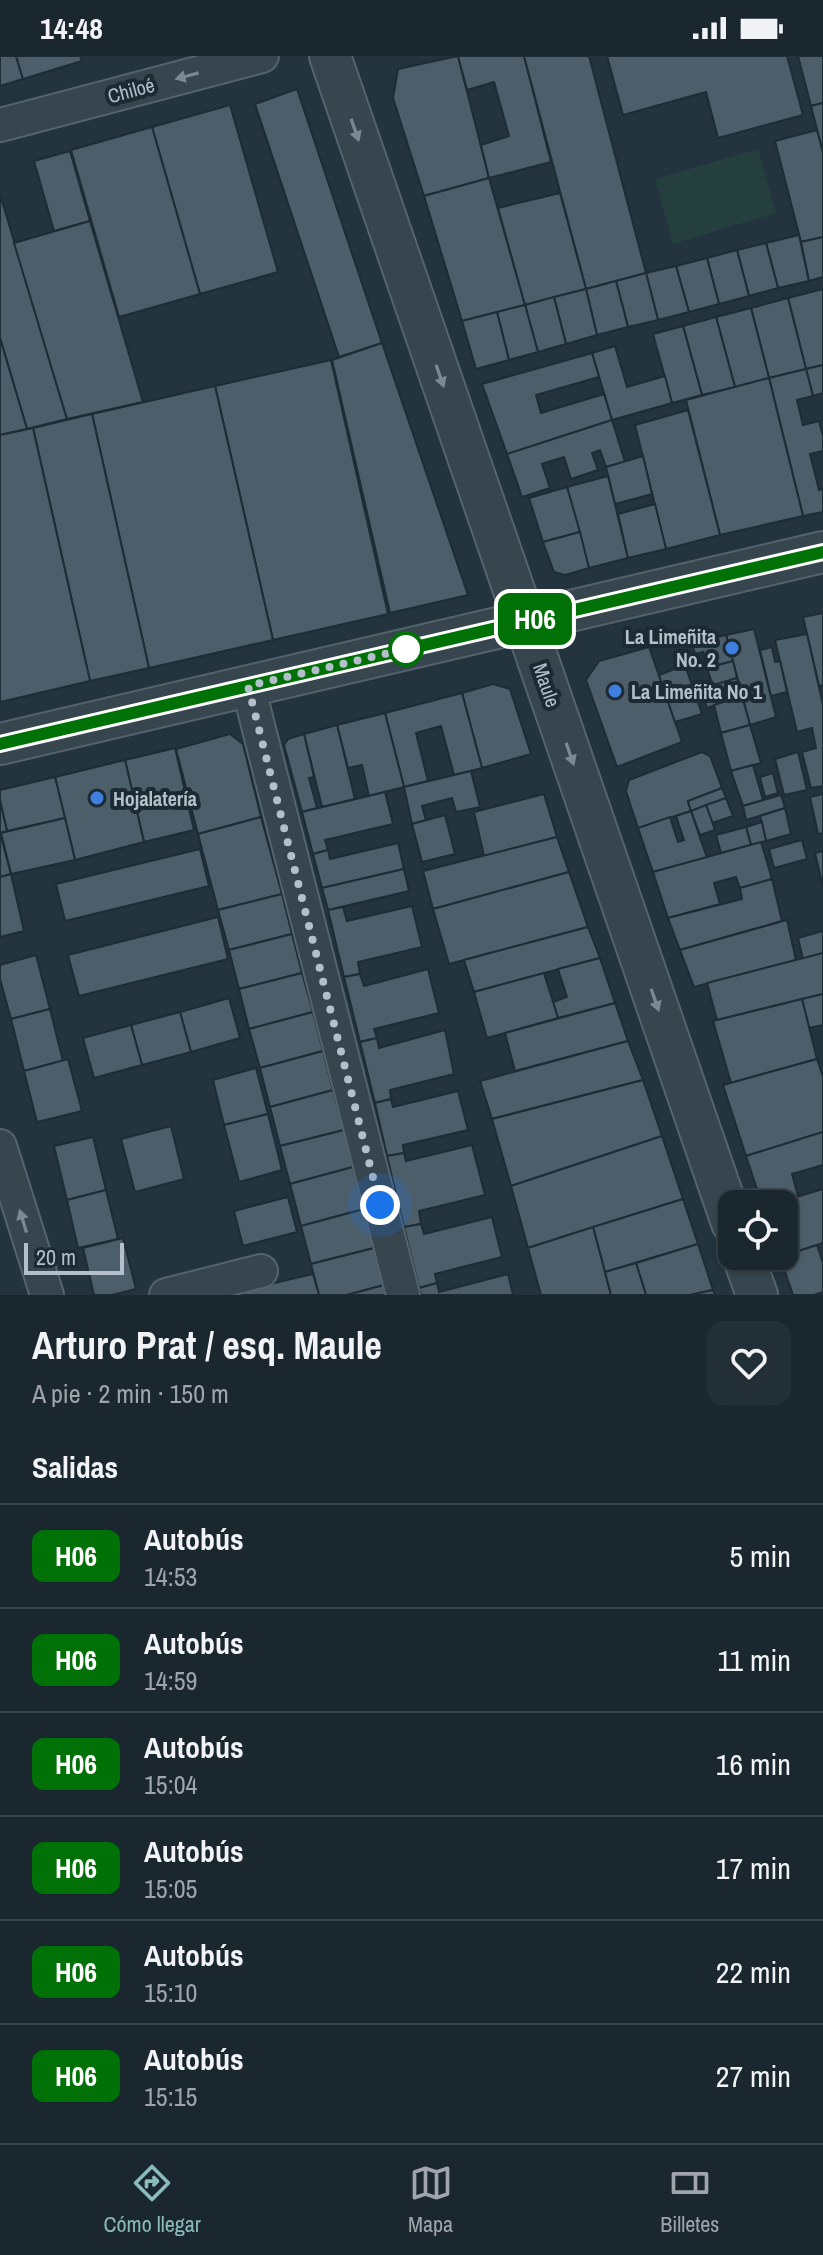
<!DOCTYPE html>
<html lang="es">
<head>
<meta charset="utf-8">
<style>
  :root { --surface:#1a272f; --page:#232f37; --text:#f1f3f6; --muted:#9fa5aa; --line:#38444b; --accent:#8bbbb9 }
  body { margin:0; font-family:"Archivo Narrow",sans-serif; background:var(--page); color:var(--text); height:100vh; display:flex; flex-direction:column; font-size:30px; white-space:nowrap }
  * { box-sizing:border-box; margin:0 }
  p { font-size:26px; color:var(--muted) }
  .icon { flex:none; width:44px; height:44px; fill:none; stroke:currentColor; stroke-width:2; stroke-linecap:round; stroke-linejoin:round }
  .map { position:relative; height:1239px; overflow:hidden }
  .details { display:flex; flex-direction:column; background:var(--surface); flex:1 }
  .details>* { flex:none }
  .badge { padding:0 16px; border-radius:12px; font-size:28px; line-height:52px }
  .buttons { position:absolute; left:718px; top:1134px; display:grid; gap:16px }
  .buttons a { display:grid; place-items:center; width:80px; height:80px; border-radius:16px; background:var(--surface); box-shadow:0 2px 6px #0004,0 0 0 2px var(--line); font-size:40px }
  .scale { position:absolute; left:24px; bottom:20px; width:100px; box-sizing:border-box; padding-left:8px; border:4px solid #b3c0c9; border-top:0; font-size:22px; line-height:28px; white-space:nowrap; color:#b3c0c9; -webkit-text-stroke:6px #1c2a33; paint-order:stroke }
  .you { position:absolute; width:40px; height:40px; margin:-20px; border:6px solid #fff; border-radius:50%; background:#1a73e8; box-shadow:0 0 0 12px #1a73e833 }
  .map>.badge { position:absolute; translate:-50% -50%; box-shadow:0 0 0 4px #fff }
  h2 { padding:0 32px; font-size:30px; line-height:72px }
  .round { display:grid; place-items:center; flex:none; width:84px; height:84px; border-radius:16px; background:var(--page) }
  .summary { display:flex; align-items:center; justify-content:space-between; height:136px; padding:0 32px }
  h1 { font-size:38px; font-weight:700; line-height:60px }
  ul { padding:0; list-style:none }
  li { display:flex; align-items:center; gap:24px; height:104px; padding:0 32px; border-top:2px solid var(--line) }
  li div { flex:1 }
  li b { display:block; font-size:30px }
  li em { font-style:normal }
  li .badge { min-width:88px; font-weight:700; text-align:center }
  .status { display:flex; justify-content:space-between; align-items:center; height:56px; padding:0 40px; background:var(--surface); direction:ltr }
  .status svg { height:22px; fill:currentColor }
  .dock { display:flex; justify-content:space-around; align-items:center; height:112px; border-top:2px solid var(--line); background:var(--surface); font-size:22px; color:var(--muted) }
  .dock a { display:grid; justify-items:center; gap:4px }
  .dock .active { color:var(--accent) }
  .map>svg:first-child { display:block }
  .green { fill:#253f3e }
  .building { fill:#4c5e6a; stroke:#1e2c35; stroke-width:2 }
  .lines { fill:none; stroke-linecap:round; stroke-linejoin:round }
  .minor-casing { stroke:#55636c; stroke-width:36 }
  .tertiary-casing { stroke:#55636c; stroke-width:44 }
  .minor { stroke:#37454e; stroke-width:32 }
  .tertiary { stroke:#37454e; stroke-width:40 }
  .oneway { fill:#7b8992 }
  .line-casing { stroke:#fff; stroke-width:18 }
  .line { stroke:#007106; stroke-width:12 }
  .walk { stroke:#b3c0c9; stroke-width:8; stroke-dasharray:0 14.4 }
  .shop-dot { fill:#3f7fe0; stroke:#1c2a33; stroke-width:3 }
  .stop-dot { fill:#fff; stroke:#007106; stroke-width:4 }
  .labels { text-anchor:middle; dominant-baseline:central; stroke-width:8; stroke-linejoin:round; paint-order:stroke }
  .street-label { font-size:20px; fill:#b3c0c9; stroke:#1c2a33 }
  .poi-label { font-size:20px; font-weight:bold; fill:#b3c0c9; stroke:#1c2a33; text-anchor:start }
</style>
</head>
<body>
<div class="status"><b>14:48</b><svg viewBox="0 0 49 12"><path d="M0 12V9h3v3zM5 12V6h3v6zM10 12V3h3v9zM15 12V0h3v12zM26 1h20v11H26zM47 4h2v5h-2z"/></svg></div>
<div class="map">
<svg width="823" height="1239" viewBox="0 0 823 1239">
  <rect width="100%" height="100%" fill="#23343f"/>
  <!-- green -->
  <path class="green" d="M 758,93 L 776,157 L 673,188 L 655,123 Z"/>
  <!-- building -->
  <g class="building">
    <path d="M 0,0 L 16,0 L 23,23 L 0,30 Z"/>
    <path d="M 16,0 L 80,0 L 82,5 L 23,23 Z"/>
    <path d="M 458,0 L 489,122 L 424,140 L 393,42 L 398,13 Z"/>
    <path d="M 458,0 L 524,0 L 551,106 L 489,122 L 481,89 L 509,80 L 494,26 L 467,34 Z"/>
    <path d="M 524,0 L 589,0 L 646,217 L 586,233 Z"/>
    <path d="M 607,0 L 787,0 L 803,59 L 718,82 L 706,36 L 623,59 Z"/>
    <path d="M 798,0 L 823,0 L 823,47 L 811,50 Z"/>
    <path d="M 297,33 L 382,287 L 339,301 L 255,48 Z"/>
    <path d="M 823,47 L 823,97 L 811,50 Z"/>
    <path d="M 230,49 L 278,216 L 200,238 L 152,71 Z"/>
    <path d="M 152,71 L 200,238 L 119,261 L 71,94 Z"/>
    <path d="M 817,74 L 823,97 L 823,181 L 801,186 L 775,85 Z"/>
    <path d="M 70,95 L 90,165 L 54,175 L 34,105 Z"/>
    <path d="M 489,122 L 525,249 L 462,265 L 424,140 Z"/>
    <path d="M 560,137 L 586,233 L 525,249 L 498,152 Z"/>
    <path d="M 0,138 L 67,363 L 27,373 L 0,282 Z"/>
    <path d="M 90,165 L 143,346 L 67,363 L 14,187 Z"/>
    <path d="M 799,179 L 809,225 L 778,232 L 766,187 Z"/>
    <path d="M 823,181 L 823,221 L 809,225 L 801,186 Z"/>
    <path d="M 766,187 L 778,232 L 749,240 L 737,194 Z"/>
    <path d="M 737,194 L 749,240 L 719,248 L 707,202 Z"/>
    <path d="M 707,202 L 719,248 L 689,256 L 676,210 Z"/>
    <path d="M 676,210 L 689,256 L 658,264 L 646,217 Z"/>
    <path d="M 646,217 L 658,264 L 628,271 L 616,225 Z"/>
    <path d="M 616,225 L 628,271 L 597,279 L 586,233 Z"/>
    <path d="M 586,233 L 597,279 L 566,288 L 554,241 Z"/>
    <path d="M 823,233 L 823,309 L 806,313 L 788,242 Z"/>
    <path d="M 554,241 L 566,288 L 538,296 L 525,249 Z"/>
    <path d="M 788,242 L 806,313 L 769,322 L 751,252 Z"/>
    <path d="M 525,249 L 538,296 L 509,304 L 497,256 Z"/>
    <path d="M 751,252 L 769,322 L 735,331 L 716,261 Z"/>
    <path d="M 497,256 L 509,304 L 476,313 L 462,265 Z"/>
    <path d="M 716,261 L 735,331 L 702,339 L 683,270 Z"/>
    <path d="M 683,270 L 702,339 L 672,347 L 653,278 Z"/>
    <path d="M 0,282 L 27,373 L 0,379 Z"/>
    <path d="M 382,287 L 468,539 L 390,557 L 332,304 Z"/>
    <path d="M 615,290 L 627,331 L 665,320 L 672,347 L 612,364 L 592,297 Z"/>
    <path d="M 592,297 L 599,321 L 536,339 L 541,357 L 604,338 L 612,364 L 507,398 L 482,328 Z"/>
    <path d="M 331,304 L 388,558 L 273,584 L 215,330 Z"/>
    <path d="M 823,309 L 823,337 L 813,340 L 806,313 Z"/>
    <path d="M 806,313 L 813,340 L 797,344 L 803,369 L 819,365 L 823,380 L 823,395 L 810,398 L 819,434 L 823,433 L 823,456 L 803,460 L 769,322 Z"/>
    <path d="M 769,322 L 803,460 L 720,479 L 686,344 Z"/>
    <path d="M 215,330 L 273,584 L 149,612 L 92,358 Z"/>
    <path d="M 688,354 L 720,479 L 666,493 L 635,369 Z"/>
    <path d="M 92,358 L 149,612 L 90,625 L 33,372 Z"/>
    <path d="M 612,364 L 625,406 L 606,411 L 600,394 L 592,397 L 598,414 L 571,423 L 564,401 L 542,408 L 550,432 L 522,441 L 507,398 Z"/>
    <path d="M 33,372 L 90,625 L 0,646 L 0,379 Z"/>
    <path d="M 643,400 L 652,438 L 615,448 L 606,411 Z"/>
    <path d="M 608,420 L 628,502 L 589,512 L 567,431 Z"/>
    <path d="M 567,431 L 580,476 L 543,486 L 529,442 Z"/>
    <path d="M 655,448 L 666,493 L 628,502 L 618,458 Z"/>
    <path d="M 580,476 L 589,512 L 565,519 L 554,516 L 543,486 Z"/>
    <path d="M 823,557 L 823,629 L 819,630 L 803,561 Z"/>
    <path d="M 754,573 L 776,661 L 750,669 L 726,579 Z"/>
    <path d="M 807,578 L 823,649 L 823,730 L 811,732 L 802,696 L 816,692 L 812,672 L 797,676 L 775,584 Z"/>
    <path d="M 726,579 L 733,605 L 707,612 L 703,596 L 695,598 L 692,587 Z"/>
    <path d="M 649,591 L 682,686 L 617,711 L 586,624 L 599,605 Z"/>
    <path d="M 772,591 L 775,606 L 780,605 L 787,636 L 771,640 L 760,594 Z"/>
    <path d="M 733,605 L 737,622 L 713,630 L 707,612 Z"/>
    <path d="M 685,609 L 702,658 L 675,666 L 659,619 Z"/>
    <path d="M 737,622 L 742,640 L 707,652 L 700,633 Z"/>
    <path d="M 493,628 L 510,633 L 531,698 L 482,712 L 462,637 Z"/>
    <path d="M 462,637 L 482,712 L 454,719 L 441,670 L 416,677 L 428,725 L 404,731 L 385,657 Z"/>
    <path d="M 742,640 L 750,669 L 721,677 L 714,649 Z"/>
    <path d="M 385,657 L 404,731 L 369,740 L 362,709 L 348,712 L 337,669 Z"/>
    <path d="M 337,669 L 355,743 L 322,751 L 304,678 Z"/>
    <path d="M 750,669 L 761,707 L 731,715 L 721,677 Z"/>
    <path d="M 230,678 L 243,688 L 261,761 L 198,778 L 176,693 Z"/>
    <path d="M 304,678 L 314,721 L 309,722 L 317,752 L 302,756 L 284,689 L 288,683 Z"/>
    <path d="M 175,692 L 194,774 L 144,786 L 125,704 Z"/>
    <path d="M 702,696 L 710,700 L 722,732 L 688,745 L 691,755 L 638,772 L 626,735 L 629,724 Z"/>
    <path d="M 798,696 L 807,734 L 784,739 L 775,703 Z"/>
    <path d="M 125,704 L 144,786 L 75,804 L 55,721 Z"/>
    <path d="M 753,709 L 763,744 L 743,750 L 731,715 Z"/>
    <path d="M 471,715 L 480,751 L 456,756 L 452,742 L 422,750 L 426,764 L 412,768 L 404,731 Z"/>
    <path d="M 773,717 L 778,737 L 765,741 L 760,721 Z"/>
    <path d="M 55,721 L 65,762 L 7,775 L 0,745 L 0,734 Z"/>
    <path d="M 722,732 L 726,742 L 691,755 L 688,745 Z"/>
    <path d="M 385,736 L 393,768 L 325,784 L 328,794 L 313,798 L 302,756 Z"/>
    <path d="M 544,738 L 557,781 L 484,800 L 474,756 Z"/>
    <path d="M 823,738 L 823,777 L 818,778 L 810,741 Z"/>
    <path d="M 781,739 L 785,752 L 746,764 L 743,750 Z"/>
    <path d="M 726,742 L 733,760 L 712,767 L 706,749 Z"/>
    <path d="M 0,745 L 7,775 L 0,777 Z"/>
    <path d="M 706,749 L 715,774 L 700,779 L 691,755 Z"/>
    <path d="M 785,752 L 791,778 L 766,785 L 760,760 Z"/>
    <path d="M 691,755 L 707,802 L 653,816 L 638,772 L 670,761 L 678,786 L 684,784 L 676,760 Z"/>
    <path d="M 445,759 L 455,798 L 422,806 L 412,768 Z"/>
    <path d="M 261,761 L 282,838 L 218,854 L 198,778 Z"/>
    <path d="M 65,762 L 75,804 L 11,818 L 1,777 Z"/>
    <path d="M 762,766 L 766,785 L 751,789 L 746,771 Z"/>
    <path d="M 746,771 L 751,789 L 721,797 L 716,779 Z"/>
    <path d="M 0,777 L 11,818 L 0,821 Z"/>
    <path d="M 557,781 L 569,816 L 433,853 L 423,815 Z"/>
    <path d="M 802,784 L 807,803 L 774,812 L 769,793 Z"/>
    <path d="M 761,786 L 772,823 L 740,832 L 736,821 L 714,827 L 720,848 L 668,862 L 653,816 Z"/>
    <path d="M 398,787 L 404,813 L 322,832 L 313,798 L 328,794 L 330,803 Z"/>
    <path d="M 200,793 L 209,830 L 65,865 L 56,828 Z"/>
    <path d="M 823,795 L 823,831 L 815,797 Z"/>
    <path d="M 404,813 L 409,835 L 328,854 L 322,832 Z"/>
    <path d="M 569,816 L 588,871 L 449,908 L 433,853 Z"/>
    <path d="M 11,818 L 24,875 L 0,881 L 0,821 Z"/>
    <path d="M 772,823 L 782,865 L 680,894 L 668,862 L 742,843 L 740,832 Z"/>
    <path d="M 282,838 L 292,878 L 229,894 L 218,854 Z"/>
    <path d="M 412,850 L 422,891 L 358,906 L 360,918 L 344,921 L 328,854 L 343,851 L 347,865 Z"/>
    <path d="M 218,861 L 228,903 L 79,940 L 68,899 Z"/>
    <path d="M 787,864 L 796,904 L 694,931 L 680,894 Z"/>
    <path d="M 588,871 L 600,902 L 474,936 L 464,904 Z"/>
    <path d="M 823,875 L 823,897 L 803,903 L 798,882 Z"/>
    <path d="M 292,878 L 302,917 L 239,933 L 229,894 Z"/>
    <path d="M 823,897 L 823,938 L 717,964 L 707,927 Z"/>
    <path d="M 36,899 L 50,953 L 11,963 L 0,923 L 0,909 Z"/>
    <path d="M 600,902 L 615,947 L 558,962 L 553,946 L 567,941 L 558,913 Z"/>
    <path d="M 428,913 L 439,957 L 374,973 L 377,982 L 360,986 L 344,921 L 360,918 L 364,930 Z"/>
    <path d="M 302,917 L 313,956 L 249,973 L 239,933 Z"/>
    <path d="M 544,917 L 558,962 L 487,982 L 474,936 Z"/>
    <path d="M 823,938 L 823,969 L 809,972 L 802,943 Z"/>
    <path d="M 229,942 L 240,982 L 191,996 L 180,956 Z"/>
    <path d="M 802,943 L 817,1003 L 731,1027 L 713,965 Z"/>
    <path d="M 615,947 L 628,985 L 515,1015 L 505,977 Z"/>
    <path d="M 50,953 L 63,1005 L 24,1015 L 11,963 Z"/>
    <path d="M 180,956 L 191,996 L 142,1009 L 131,969 Z"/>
    <path d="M 313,956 L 323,995 L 260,1012 L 249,973 Z"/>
    <path d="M 131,969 L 142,1009 L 94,1022 L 83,982 Z"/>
    <path d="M 445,974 L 454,1018 L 390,1034 L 391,1043 L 375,1047 L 360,986 L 377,982 L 379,992 Z"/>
    <path d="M 628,985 L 643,1024 L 492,1063 L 480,1025 Z"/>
    <path d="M 323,995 L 333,1034 L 270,1051 L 260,1012 Z"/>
    <path d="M 68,1003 L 82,1055 L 37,1066 L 24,1015 Z"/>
    <path d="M 817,1003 L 823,1021 L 823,1076 L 746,1100 L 723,1029 Z"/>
    <path d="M 256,1012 L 268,1058 L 224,1069 L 213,1024 Z"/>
    <path d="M 643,1024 L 662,1080 L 511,1130 L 492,1063 Z"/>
    <path d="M 333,1034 L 344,1074 L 280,1090 L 270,1051 Z"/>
    <path d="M 458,1035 L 468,1074 L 403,1089 L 404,1097 L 387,1100 L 375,1047 L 391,1043 L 393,1051 Z"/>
    <path d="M 268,1058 L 282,1114 L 239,1126 L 224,1069 Z"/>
    <path d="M 171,1070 L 184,1123 L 135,1136 L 121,1083 Z"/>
    <path d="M 344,1074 L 353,1111 L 290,1128 L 280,1090 Z"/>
    <path d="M 823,1076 L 823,1109 L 792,1118 L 798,1140 L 773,1148 L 762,1148 L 746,1100 Z"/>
    <path d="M 662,1080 L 683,1143 L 528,1192 L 511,1130 Z"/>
    <path d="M 93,1081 L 106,1134 L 67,1144 L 54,1090 Z"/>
    <path d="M 472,1089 L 485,1139 L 419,1155 L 421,1168 L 404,1171 L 387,1100 L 404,1097 L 406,1105 Z"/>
    <path d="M 353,1111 L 364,1153 L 301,1170 L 290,1128 Z"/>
    <path d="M 823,1133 L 823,1187 L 784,1200 L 784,1148 L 773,1148 Z"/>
    <path d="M 106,1134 L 118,1183 L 78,1192 L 67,1144 Z"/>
    <path d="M 288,1141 L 297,1176 L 243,1190 L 234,1155 Z"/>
    <path d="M 683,1143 L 698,1188 L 605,1216 L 593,1171 Z"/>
    <path d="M 364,1153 L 374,1192 L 311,1208 L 301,1170 Z"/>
    <path d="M 492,1161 L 502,1201 L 435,1218 L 437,1227 L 419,1232 L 404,1171 L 421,1168 L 424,1178 Z"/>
    <path d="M 593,1171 L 611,1239 L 541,1239 L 528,1192 Z"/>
    <path d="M 123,1182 L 136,1233 L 112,1239 L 94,1239 L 83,1192 Z"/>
    <path d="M 698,1188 L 713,1234 L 690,1239 L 646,1239 L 636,1207 Z"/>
    <path d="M 817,1189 L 823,1207 L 823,1236 L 814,1239 L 793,1239 L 780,1201 Z"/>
    <path d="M 374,1192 L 384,1229 L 347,1239 L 319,1239 L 311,1208 Z"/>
    <path d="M 636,1207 L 646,1239 L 611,1239 L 605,1216 Z"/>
    <path d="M 313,1218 L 319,1239 L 223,1239 Z"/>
    <path d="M 508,1218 L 513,1239 L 421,1239 L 419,1232 L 437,1227 L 439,1236 Z"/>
    <path d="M 384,1229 L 386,1239 L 347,1239 Z"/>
    <path d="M 713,1234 L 715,1239 L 690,1239 Z"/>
  </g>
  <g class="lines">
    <defs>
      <g id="minor">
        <path d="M 0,69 L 262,0"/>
        <path d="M 248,630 L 403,1239"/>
        <path d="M 0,1090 L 47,1239"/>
        <path d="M 166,1239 L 261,1215"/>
      </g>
      <g id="tertiary">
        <path d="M 330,0 L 732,1167"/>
        <path d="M 0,688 L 823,496"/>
        <path d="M 743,1200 L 757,1239"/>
      </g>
    </defs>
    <!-- minor casing -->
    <use href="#minor" class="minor-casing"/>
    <!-- tertiary casing -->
    <use href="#tertiary" class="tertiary-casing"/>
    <!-- minor -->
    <use href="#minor" class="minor"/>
    <!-- tertiary -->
    <use href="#tertiary" class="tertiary"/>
  </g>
  <!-- one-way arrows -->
  <defs><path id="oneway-solid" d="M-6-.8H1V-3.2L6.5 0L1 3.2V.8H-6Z" transform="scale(2)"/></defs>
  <g class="oneway">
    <use href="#oneway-solid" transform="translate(187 20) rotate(165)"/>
    <use href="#oneway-solid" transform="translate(355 74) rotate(71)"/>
    <use href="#oneway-solid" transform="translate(440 320) rotate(71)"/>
    <use href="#oneway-solid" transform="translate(570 698) rotate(71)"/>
    <use href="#oneway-solid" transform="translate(655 944) rotate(71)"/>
    <use href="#oneway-solid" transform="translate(23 1165) rotate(-107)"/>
  </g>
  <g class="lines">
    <defs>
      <path id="line" d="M 0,688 L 823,496"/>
    </defs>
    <!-- line casing -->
    <use href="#line" class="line-casing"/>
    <!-- line -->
    <use href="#line" class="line"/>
    <!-- walk -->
    <path class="walk" d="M 380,1149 L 248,630 L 419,590 L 406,593"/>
  </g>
  <!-- markers -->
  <g class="shop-dot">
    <circle cx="732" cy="592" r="8"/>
    <circle cx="615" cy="635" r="8"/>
    <circle cx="97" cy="742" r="8"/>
  </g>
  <circle class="stop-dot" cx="406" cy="593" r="16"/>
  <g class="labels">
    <!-- street labels -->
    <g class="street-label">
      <text transform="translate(131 34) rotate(-15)">Chiloé</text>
      <text transform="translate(547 629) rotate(71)">Maule</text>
    </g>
    <!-- poi labels -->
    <g class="poi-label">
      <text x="716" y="580" text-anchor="end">La Limeñita<tspan x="716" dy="23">No. 2</tspan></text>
      <text x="631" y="635">La Limeñita No 1</text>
      <text x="113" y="742">Hojalatería</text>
    </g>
  </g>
</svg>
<div class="buttons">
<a><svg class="icon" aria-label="locate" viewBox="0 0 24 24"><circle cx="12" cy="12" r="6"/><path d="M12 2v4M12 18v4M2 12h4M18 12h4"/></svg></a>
</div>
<div class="scale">20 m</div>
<div class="you" style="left:380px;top:1149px"></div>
<b class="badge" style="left:535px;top:563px;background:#007106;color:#fff">H06</b>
</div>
<section class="details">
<div class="summary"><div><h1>Arturo Prat / esq. Maule</h1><p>A pie · 2 min · 150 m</p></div><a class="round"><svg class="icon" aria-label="heart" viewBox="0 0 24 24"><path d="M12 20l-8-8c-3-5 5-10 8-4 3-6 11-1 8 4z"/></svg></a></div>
<h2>Salidas</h2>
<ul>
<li><span class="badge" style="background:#007106;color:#fff">H06</span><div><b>Autobús</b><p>14:53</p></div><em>5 min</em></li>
<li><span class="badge" style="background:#007106;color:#fff">H06</span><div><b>Autobús</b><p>14:59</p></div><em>11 min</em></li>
<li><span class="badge" style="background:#007106;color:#fff">H06</span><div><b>Autobús</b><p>15:04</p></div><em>16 min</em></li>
<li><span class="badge" style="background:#007106;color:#fff">H06</span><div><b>Autobús</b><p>15:05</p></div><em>17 min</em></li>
<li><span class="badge" style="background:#007106;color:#fff">H06</span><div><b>Autobús</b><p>15:10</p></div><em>22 min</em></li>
<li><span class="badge" style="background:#007106;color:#fff">H06</span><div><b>Autobús</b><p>15:15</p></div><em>27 min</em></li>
</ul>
</section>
<nav class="dock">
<a class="active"><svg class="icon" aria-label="directions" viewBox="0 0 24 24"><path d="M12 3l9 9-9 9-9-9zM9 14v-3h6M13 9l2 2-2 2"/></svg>Cómo llegar</a>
<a><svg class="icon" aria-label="map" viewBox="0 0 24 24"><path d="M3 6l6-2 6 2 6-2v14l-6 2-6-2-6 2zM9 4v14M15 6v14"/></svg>Mapa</a>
<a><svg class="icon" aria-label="tickets" viewBox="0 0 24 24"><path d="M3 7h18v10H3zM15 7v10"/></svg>Billetes</a>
</nav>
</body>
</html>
